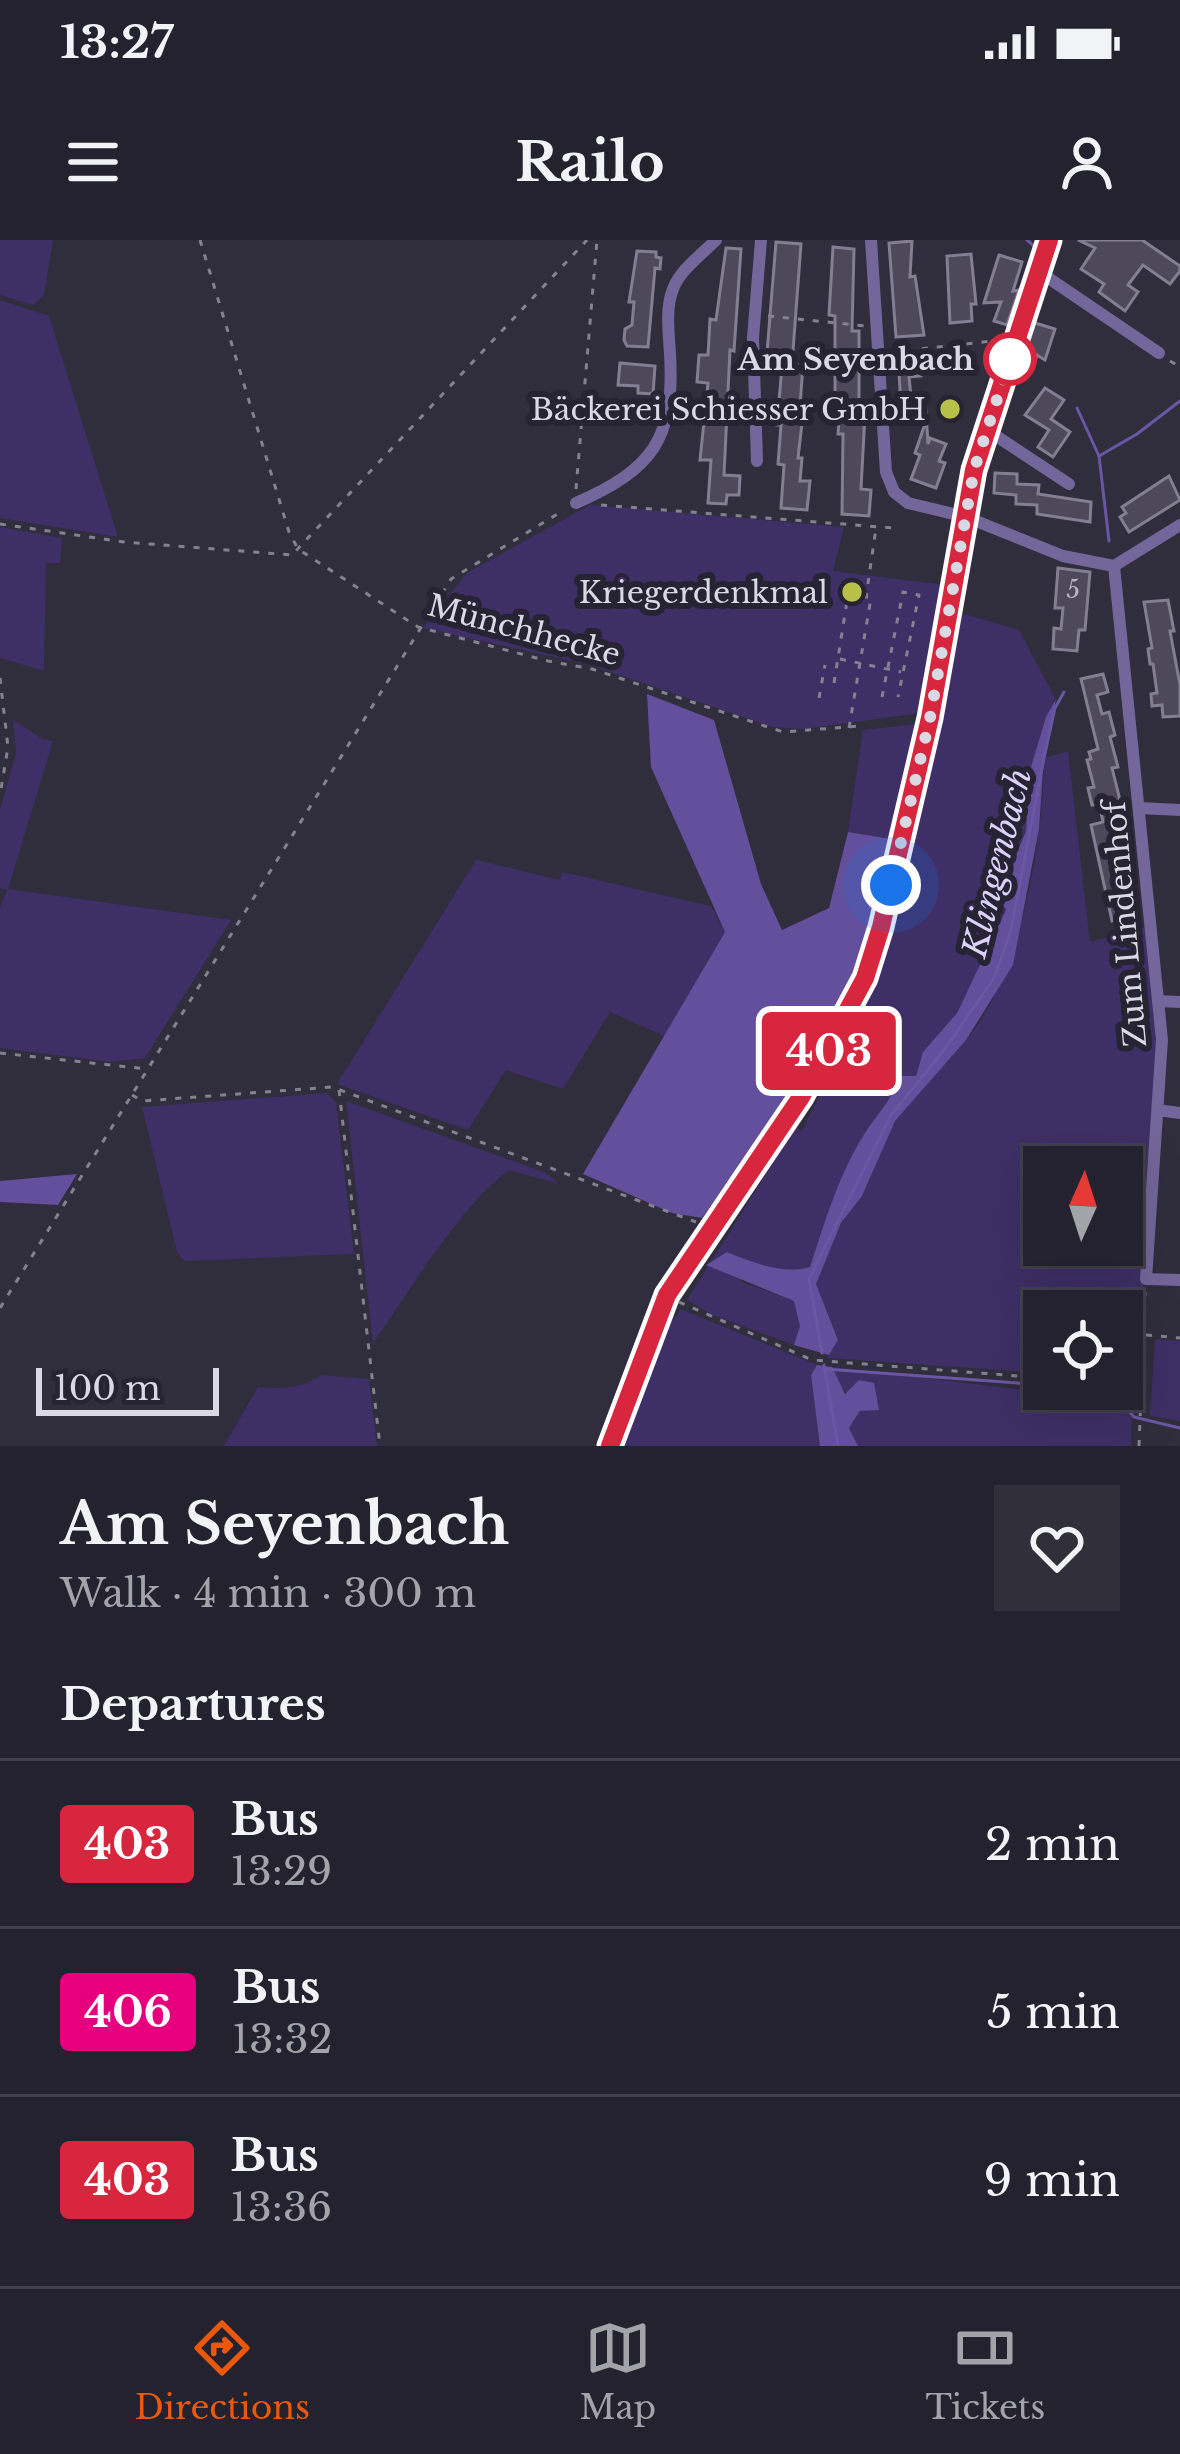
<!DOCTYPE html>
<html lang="en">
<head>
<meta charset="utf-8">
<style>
  :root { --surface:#24222e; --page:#302f3a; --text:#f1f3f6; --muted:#a3a4aa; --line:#413f4a; --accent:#ea580c }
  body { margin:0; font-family:"Libre Baskerville",serif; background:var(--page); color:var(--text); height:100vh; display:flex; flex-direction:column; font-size:45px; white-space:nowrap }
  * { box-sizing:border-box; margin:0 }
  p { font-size:39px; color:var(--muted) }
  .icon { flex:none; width:66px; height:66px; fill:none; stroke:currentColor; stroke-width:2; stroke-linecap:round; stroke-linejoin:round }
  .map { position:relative; height:1206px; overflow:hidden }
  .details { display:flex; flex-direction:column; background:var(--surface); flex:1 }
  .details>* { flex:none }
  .badge { padding:0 24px; border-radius:9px; font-size:42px; line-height:78px }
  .needle { width:78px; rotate:3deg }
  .buttons { position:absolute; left:1023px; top:906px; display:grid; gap:24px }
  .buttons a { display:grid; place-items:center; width:120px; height:120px; border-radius:0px; background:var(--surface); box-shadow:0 12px 48px #0002,0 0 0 3px var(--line); font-size:60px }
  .scale { position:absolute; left:36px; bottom:30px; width:183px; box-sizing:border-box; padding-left:12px; border:6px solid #dad9e3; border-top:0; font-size:33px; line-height:42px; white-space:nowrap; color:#dad9e3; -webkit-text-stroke:9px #262332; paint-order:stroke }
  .you { position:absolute; width:60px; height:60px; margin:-30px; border:9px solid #fff; border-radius:50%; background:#1a73e8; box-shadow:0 0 0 18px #1a73e833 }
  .map>.badge { position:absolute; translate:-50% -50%; box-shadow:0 0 0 6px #fff }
  h2 { padding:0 60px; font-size:45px; line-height:108px }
  .round { display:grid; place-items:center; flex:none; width:126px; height:126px; border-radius:0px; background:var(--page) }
  .summary { display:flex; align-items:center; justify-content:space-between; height:204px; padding:0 60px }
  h1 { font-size:57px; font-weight:800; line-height:90px }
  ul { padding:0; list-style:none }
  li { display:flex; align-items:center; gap:36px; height:168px; padding:0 60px; border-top:3px solid var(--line) }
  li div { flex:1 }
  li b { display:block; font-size:45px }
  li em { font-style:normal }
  li .badge { min-width:132px; font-weight:700; text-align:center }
  .status { display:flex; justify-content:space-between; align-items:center; height:84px; padding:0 60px; background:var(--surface); direction:ltr }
  .status svg { height:33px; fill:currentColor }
  header { display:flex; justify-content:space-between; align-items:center; height:156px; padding:0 60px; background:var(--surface); font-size:54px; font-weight:800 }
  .tabs { display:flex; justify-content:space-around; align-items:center; height:168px; border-top:3px solid var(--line); background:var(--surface); font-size:33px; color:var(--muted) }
  .tabs a { display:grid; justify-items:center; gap:6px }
  .tabs .current { color:var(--accent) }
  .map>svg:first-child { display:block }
  .green { fill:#3e2f66; fill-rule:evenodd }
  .forest { fill:#634f9b }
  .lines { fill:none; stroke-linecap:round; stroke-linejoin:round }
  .stream { stroke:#6a56a3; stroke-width:3 }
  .building { fill:#4d495b; stroke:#827f92; stroke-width:3 }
  .path { stroke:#84828f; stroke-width:3; stroke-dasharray:6 9; stroke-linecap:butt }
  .minor { stroke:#72669a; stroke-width:12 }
  .major { stroke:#b39ff5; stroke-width:16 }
  .line-casing { stroke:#fff; stroke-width:27 }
  .line { stroke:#d7263d; stroke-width:18 }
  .walk { stroke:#dad9e3; stroke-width:12; stroke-dasharray:0 21.6 }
  .stop-dot { fill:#fff; stroke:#d7263d; stroke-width:6 }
  .poi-dot { fill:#b7c148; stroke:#262332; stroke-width:4.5 }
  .labels { text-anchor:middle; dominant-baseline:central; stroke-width:12; stroke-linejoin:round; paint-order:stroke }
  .number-label { font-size:24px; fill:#b7b5c1 }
  .stop-label { font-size:30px; font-weight:bold; fill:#dad9e3; stroke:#262332; text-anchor:end }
  .poi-label { font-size:30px; fill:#dad9e3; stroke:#262332; text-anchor:end }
  .street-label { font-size:30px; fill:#dad9e3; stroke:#262332 }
  .water-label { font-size:33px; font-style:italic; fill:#dbd2fe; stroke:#262332 }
</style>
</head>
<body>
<div class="status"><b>13:27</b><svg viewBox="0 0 49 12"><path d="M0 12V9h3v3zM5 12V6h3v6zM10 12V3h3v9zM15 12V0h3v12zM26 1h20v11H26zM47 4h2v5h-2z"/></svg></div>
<header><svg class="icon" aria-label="menu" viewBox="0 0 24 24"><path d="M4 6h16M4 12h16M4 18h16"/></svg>Railo<svg class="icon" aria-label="person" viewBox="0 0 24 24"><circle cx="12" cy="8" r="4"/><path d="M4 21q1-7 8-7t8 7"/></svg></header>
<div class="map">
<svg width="1180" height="1206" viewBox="0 0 1180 1206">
  <rect width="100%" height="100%" fill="#302d3d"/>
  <!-- green -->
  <g class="green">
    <path d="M 0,0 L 53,0 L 44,55 L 33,65 L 0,55 Z"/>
    <path d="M 0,60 L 49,76 L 118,297 L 0,278 Z"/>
    <path d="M 590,265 L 844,287 L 833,331 L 946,345 L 921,473 L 804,489 L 773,487 L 590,425 L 423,388 L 467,333 Z"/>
    <path d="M 0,287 L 62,298 L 60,323 L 46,323 L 44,431 L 0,418 Z"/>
    <path d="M 961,373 L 1019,390 L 1055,458 L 1028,537 L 1026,591 L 1016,615 L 994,647 L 1006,670 L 957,773 L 923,812 L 916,837 L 900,836 C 890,863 879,871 865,893 C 839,933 825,983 810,1027 C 784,1035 752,1022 727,1012 L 742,1042 L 794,1061 L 801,1086 L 794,1105 L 713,1075 L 687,1060 L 796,886 L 801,892 L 876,746 Z"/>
    <path d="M 13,480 L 43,499 L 53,501 L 8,649 L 231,680 L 145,818 L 110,822 L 0,808 L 0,667 L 7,650 L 0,648 L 0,570 L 16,513 Z"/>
    <path d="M 917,484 L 891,599 L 848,592 L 863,490 Z"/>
    <path d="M 1068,511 L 1090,702 L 1146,687 L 1158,810 L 1137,1149 L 1111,1149 L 1122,1149 L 1122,1071 L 1044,1071 L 1044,1133 L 827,1118 L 838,1099 L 816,1044 C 823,1024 830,1003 841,985 C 846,974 856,966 862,955 C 876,932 880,902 896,880 C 923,840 966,810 989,766 C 1025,698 1044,595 1044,518 ZM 1044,927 L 1122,927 L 1122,1005 L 1044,1005 Z"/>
    <path d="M 476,620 L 560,640 L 562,632 L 711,666 L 725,692 L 664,796 L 610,772 L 563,849 L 506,830 L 468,890 L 337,844 Z"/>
    <path d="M 327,853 L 336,862 L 354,1014 L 184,1021 L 177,1012 L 142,867 Z"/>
    <path d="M 346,861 L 546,933 L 559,944 L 509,930 C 463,962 407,1055 373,1103 Z"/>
    <path d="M 680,1069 L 817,1125 L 811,1135 L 820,1206 L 619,1206 L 668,1074 L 676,1077 Z"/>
    <path d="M 1155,1099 L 1180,1101 L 1180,1181 L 1150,1176 Z"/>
    <path d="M 832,1127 L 1132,1163 L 1131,1206 L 858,1206 L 849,1188 L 860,1171 L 834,1138 Z"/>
    <path d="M 321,1135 L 369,1139 L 377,1206 L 224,1206 L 258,1147 C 283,1149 300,1149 321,1135 Z"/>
  </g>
  <!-- forest -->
  <g class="forest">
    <path d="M 647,454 L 714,480 L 761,644 L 782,690 L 829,668 L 848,592 L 891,599 C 881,637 874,679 861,716 C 825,812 761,895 702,978 L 672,973 L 583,934 L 725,692 L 651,527 Z"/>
    <path d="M 1056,459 L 1044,518 L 1039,589 L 1013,725 L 966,800 L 895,881 L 862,956 L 841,983 L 816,1044 L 838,1100 L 829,1115 L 794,1105 L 800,1086 L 794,1061 L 706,1025 L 727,1012 C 751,1022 784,1035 810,1027 C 825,982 839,933 865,893 C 880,870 890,863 900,836 L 916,836 L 923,812 L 957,773 L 1006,670 L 994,647 L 1016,615 L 1026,591 L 1028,537 L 1046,477 Z"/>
    <path d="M 77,934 L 58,965 L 0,962 L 0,941 Z"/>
    <path d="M 817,1125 L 832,1127 L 845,1154 L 859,1140 L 874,1143 L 879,1170 L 860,1171 L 849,1188 L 858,1206 L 820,1206 L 811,1135 Z"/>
  </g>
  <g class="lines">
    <!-- stream -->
    <g class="stream">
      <path d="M 1027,0 L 1035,7"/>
      <path d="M 1077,168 L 1099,216 L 1109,301"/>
      <path d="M 1099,216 L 1137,194 L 1180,161"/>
      <path d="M 822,1113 L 809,1039 L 891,875 L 945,809 L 994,738 L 1010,694 L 1044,518 L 1055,468 L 1064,452"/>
      <path d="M 824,1125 L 838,1206"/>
      <path d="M 825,1129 L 1044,1145"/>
      <path d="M 1072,1149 L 1122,1162 L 1134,1177 L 1180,1188"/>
    </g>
  </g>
  <!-- building -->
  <g class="building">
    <path d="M 1078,0 L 1142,0 L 1180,26 L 1180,31 L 1170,44 L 1143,25 L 1128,45 L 1138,52 L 1125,71 L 1099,52 L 1104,44 L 1081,29 L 1095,8 Z"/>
    <path d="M 912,1 L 910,37 L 915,36 L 924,95 L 896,97 L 889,3 Z"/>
    <path d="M 776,2 L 801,4 L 792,124 L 803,125 L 800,166 L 804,166 L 798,218 L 802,218 L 800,241 L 810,241 L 807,270 L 781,268 L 784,225 L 778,224 L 781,185 L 777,185 L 783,114 L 767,113 Z"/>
    <path d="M 833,7 L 854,9 L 852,91 L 859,91 L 859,173 L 865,174 L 861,249 L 871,250 L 869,276 L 842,274 L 843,194 L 838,194 L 841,155 L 835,155 L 835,76 L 829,75 Z"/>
    <path d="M 726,8 L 741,9 L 734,111 L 730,110 L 724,235 L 740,236 L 739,255 L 727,255 L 726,264 L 708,263 L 711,220 L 700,220 L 708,143 L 697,142 L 699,115 L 708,115 L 710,79 L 716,80 Z"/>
    <path d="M 637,11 L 656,12 L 656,17 L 661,18 L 660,29 L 655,28 L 648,107 L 627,106 L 624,100 L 625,89 L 632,85 L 634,62 L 629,62 Z"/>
    <path d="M 971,14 L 976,64 L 971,64 L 972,81 L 950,83 L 947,16 Z"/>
    <path d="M 999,15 L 1022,22 L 1013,51 L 1019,50 L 1007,85 L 994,81 L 1001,62 L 984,63 Z"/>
    <path d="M 1035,83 L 1055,89 L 1045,120 L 1037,115 L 1033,128 L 1021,124 Z"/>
    <path d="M 919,115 L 921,136 L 909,137 L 911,157 L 925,156 L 928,204 L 930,198 L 946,204 L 939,221 L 945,223 L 936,248 L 911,239 L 920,215 L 915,213 L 926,181 L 902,183 L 898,116 Z"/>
    <path d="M 620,123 L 655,126 L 653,154 L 638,153 L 638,146 L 618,145 Z"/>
    <path d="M 1045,148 L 1064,160 L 1051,179 L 1070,192 L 1053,217 L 1038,207 L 1049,190 L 1025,175 Z"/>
    <path d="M 995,233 L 1017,234 L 1017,244 L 1039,245 L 1038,254 L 1091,262 L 1090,282 L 1037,274 L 1037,265 L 1016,264 L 1016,255 L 994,253 Z"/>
    <path d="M 1169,236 L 1180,260 L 1129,292 L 1120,277 L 1126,273 L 1122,267 Z"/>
    <path d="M 1058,328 L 1090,332 L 1085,390 L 1079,390 L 1077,411 L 1053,409 L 1054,388 L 1061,389 L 1063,368 L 1055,368 Z"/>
    <path d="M 1168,360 L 1174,391 L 1170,391 L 1180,445 L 1180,476 L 1163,477 L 1162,465 L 1152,466 L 1151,454 L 1157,453 L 1153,424 L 1150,424 L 1148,409 L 1152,408 L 1144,362 Z"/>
    <path d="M 1103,434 L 1108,452 L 1097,455 L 1102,474 L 1109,472 L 1115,495 L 1110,497 L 1118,527 L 1112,528 L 1119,556 L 1121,570 L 1117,571 L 1126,607 L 1122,608 L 1131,642 L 1126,644 L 1134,675 L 1112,681 L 1091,585 L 1103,582 L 1099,564 L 1092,565 L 1088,548 L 1094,547 L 1087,520 L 1091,519 L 1089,512 L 1098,509 L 1081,439 Z"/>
  </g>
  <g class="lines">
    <!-- path -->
    <g class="path">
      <path d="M 200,0 L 289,292 L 298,309 L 418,387 L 548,421 L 592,429 L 783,492 L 860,486"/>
      <path d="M 768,76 L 866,86"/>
      <path d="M 892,112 L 1002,100"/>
      <path d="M 1170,121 L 1180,127"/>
      <path d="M 576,249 L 597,0"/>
      <path d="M 601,265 L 893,288"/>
      <path d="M 0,284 L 124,302 L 292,315 L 587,0"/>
      <path d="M 853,356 L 847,355 L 848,348 L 854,349 L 853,356 L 864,357"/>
      <path d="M 840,419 L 901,432"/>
      <path d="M 0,438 L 8,507 L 0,555"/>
      <path d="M 834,443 L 848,355"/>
      <path d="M 882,457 L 903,352 L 919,355 L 898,457"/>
      <path d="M 819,458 L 825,425"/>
      <path d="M 849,488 L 871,358 L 866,357 L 876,288"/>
      <path d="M 0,813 L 147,829"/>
      <path d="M 339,850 L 380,1206"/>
      <path d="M 132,855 L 142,861 L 332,847 L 696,982"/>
      <path d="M 679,1062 L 812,1120 L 1044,1138"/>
      <path d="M 0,1068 L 451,339 L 564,270"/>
      <path d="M 1146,1095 L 1180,1098"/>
      <path d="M 1096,1149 L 1140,1161"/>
      <path d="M 1139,1206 L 1145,1052"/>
    </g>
    <!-- minor -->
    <g class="minor">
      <path d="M 871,0 L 886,232 L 894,252 L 908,263 L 966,277 L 1063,316 L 1114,326 L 1180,285"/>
      <path d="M 1041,33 L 1159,113"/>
      <path d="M 984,188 L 1069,244"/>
      <path d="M 757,221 L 753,98 L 761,0"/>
      <path d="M 576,263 C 653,229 675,199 670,114 C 669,93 665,69 673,49 C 680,30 702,14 716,0"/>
      <path d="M 1114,326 L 1162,800 L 1146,1039 L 1180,1040"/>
      <path d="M 1139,568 L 1180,570"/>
      <path d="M 1158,761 L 1180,762"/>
      <path d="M 1158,870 L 1180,873"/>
    </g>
    <!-- major -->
    <path class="major" d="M 610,1206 L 667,1055 L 801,857 L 865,738 L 881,687 L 930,478 L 973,230 L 1049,0"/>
  </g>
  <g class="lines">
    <defs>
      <path id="line" d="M 610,1206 L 667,1055 L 801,857 L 865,738 L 881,687 L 930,478 L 974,230 L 1049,0"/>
    </defs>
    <!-- line casing -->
    <use href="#line" class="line-casing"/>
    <!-- line -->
    <use href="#line" class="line"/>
    <!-- walk -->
    <path class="walk" d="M 891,645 L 930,478 L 974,230 L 1010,119"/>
  </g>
  <!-- markers -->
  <circle class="stop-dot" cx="1010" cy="119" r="24"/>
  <g class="poi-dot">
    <circle cx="950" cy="169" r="12"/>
    <circle cx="852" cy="352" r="12"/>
  </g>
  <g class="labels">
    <!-- number labels -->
    <g class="number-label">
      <text x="1073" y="349">5</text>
    </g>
    <!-- stop labels -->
    <g class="stop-label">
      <text x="974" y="119">Am Seyenbach</text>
    </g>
    <!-- poi labels -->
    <g class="poi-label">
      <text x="926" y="169">Bäckerei Schiesser GmbH</text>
      <text x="828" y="352">Kriegerdenkmal</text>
    </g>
    <!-- street labels -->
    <g class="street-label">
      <text transform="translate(524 390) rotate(15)">Münchhecke</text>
      <text transform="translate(1125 684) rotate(-95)">Zum Lindenhof</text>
    </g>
    <!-- water labels -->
    <g class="water-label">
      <text transform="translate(997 623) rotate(-76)">Klingenbach</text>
    </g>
  </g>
</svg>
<div class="buttons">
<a><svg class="needle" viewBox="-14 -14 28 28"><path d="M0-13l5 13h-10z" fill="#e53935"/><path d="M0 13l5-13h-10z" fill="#a3a4aa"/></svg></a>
<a><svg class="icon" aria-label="locate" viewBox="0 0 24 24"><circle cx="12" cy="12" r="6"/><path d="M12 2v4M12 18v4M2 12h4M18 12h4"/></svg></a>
</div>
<div class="scale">100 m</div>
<div class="you" style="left:891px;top:645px"></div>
<b class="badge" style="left:829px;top:811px;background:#d7263d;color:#fff">403</b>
</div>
<section class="details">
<div class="summary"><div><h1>Am Seyenbach</h1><p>Walk · 4 min · 300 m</p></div><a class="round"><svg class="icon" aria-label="heart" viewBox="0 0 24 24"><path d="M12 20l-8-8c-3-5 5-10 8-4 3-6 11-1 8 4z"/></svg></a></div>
<h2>Departures</h2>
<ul>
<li><span class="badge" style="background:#d7263d;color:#fff">403</span><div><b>Bus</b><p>13:29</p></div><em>2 min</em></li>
<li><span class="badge" style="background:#e6007e;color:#fff">406</span><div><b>Bus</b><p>13:32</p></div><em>5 min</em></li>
<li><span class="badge" style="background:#d7263d;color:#fff">403</span><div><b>Bus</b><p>13:36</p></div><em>9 min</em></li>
</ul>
</section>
<nav class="tabs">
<a class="current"><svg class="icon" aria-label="directions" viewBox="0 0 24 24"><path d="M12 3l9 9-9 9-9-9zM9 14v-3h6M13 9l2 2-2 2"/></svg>Directions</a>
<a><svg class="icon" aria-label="map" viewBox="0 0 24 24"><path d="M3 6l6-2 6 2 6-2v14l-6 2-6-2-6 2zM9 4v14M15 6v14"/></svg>Map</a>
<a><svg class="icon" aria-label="tickets" viewBox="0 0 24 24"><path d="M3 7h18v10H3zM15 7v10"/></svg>Tickets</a>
</nav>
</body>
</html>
